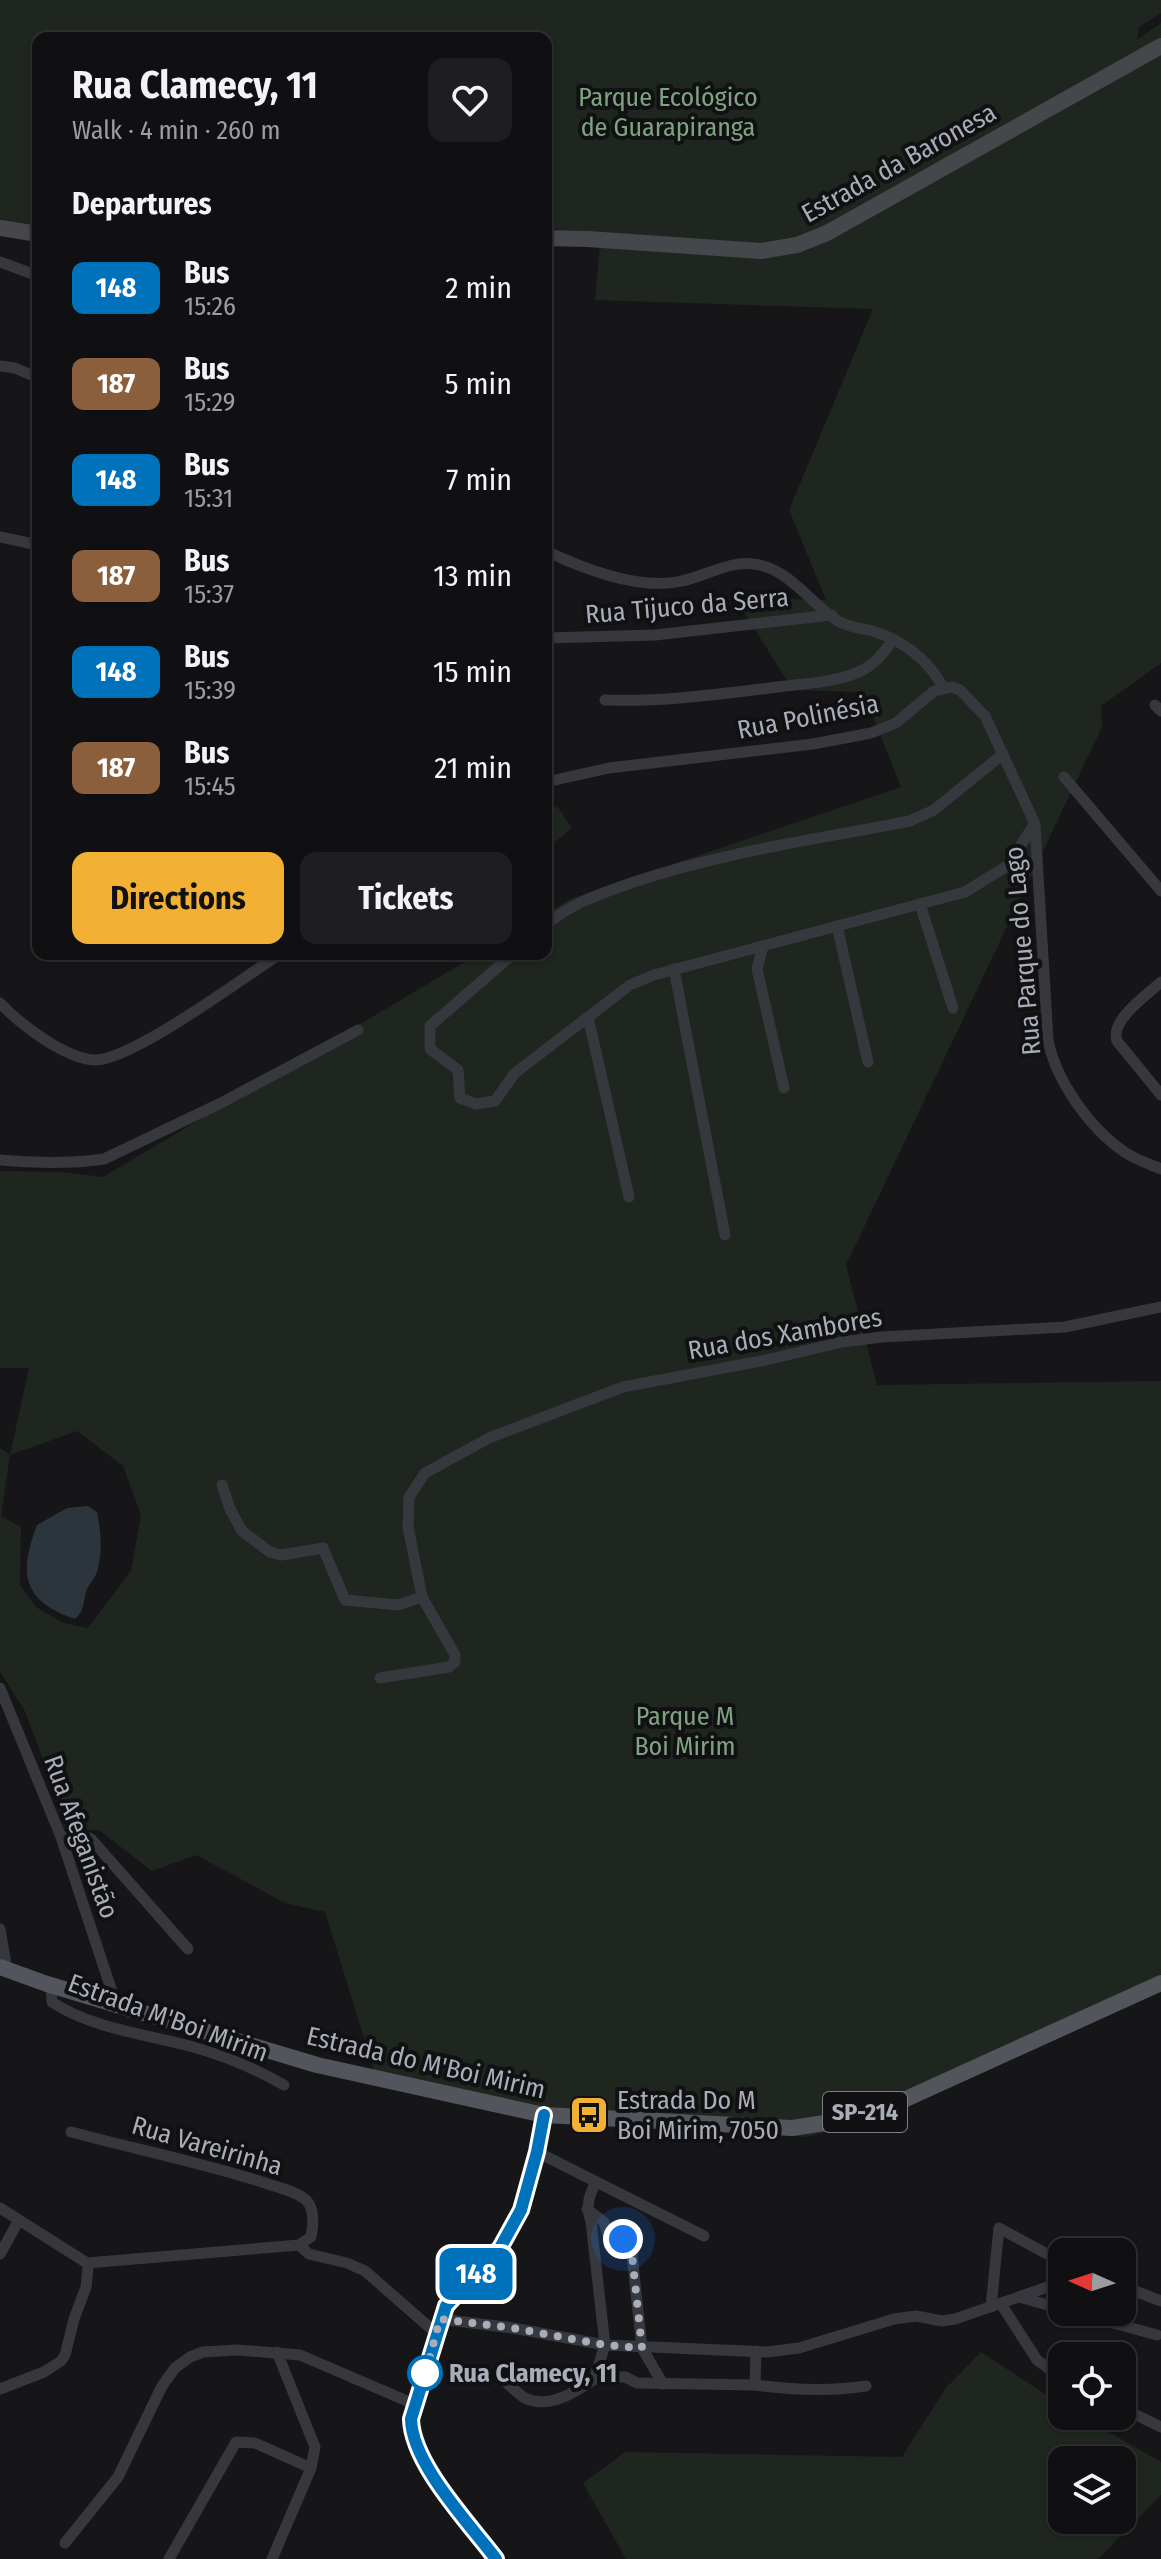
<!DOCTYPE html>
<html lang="en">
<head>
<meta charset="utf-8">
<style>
  :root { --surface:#101012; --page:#1e1e20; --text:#f1f3f6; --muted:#9c9d9f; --line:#303032; --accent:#f2b134 }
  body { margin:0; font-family:"Fira Sans Condensed",sans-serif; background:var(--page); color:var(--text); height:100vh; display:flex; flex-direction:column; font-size:30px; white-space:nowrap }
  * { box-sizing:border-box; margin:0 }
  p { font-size:26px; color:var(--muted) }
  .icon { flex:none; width:44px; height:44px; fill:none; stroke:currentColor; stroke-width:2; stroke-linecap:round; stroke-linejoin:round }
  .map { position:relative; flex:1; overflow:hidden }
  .side { position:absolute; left:32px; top:32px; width:520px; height:928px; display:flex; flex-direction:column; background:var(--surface); border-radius:16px; box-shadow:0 2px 6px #0004,0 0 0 2px var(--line) }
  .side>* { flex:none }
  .badge { padding:0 16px; border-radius:12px; font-size:28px; line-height:52px }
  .needle { width:52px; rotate:273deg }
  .buttons { position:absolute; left:1048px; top:2238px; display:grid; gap:16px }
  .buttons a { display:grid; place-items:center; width:88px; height:88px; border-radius:16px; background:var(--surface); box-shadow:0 2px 6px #0004,0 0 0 2px var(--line); font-size:40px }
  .you { position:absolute; width:40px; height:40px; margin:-20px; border:6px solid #fff; border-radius:50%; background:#1a73e8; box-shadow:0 0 0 12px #1a73e833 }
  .map>.badge { position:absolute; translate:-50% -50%; box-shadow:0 0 0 4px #fff }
  h2 { padding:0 40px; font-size:30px; line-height:72px }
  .round { display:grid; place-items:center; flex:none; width:84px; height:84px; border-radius:16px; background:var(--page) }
  .overview { display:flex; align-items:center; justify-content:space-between; height:136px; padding:0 40px }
  h1 { font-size:38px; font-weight:700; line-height:60px }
  .action { display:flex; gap:16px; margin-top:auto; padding:16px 40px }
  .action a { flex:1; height:92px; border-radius:16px; background:var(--accent); color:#111; font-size:32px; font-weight:700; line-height:92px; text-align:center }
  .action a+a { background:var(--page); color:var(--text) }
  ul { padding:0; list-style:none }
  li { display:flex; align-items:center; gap:24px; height:96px; padding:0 40px }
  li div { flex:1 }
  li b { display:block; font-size:30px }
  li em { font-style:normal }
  li .badge { min-width:88px; font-weight:700; text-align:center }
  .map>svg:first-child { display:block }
  .green { fill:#1e261f; fill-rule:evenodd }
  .water { fill:#2c353c }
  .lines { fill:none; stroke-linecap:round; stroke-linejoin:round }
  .street { stroke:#37383d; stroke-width:11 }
  .secondary { stroke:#45474d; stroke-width:16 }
  .primary { stroke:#53555c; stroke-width:16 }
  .line-casing { stroke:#fff; stroke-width:18 }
  .line { stroke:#0072bc; stroke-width:12 }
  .walk { stroke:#a8adb8; stroke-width:8; stroke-dasharray:0 14.4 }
  .stop-dot { fill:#fff; stroke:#0072bc; stroke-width:4 }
  .labels { text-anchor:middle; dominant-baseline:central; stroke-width:8; stroke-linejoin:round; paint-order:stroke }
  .shield { fill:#111113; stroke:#7b7e86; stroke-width:2 }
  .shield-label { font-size:24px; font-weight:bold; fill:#a8adb8 }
  .park-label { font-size:26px; fill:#7fa381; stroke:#111113 }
  .street-label { font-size:26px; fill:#a8adb8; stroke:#111113 }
  .poi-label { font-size:26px; fill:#a8adb8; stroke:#111113; text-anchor:start }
  .stop-label { font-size:26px; font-weight:bold; fill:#a8adb8; stroke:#111113; text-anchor:start }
</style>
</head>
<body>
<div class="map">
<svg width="1161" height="2559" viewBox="0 0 1161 2559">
  <rect width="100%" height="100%" fill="#161618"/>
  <!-- green -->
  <g class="green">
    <path d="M 0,0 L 1161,0 L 1161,13 L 1139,27 L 1137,40 L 1161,23 L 1161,663 L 1101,706 L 1102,727 L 846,1265 L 877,1385 L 1161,1381 L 1161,1981 L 1158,1984 L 898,2112 L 807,2137 L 544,2115 L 377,2080 L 325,1912 L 285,1903 L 196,1855 L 152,1871 L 99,1830 L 64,1829 L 47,1770 L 24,1709 L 0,1672 L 0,1448 L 10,1455 L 29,1368 L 0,1368 L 0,1171 L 62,1172 L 103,1177 L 478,954 L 546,954 L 546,914 L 570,899 L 901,787 L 863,692 L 793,690 L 735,598 L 826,600 L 789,510 L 873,309 L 595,300 L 601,232 L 546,229 L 546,38 L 38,38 L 38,231 L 0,225 ZM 77,1431 L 123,1466 L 141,1515 L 131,1571 L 88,1628 L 64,1623 L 36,1607 L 20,1585 L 21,1527 L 1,1516 L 10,1455 Z"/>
    <path d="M 557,806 L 572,828 L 546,849 L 546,814 Z"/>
    <path d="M 981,2352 L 1062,2405 L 1062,2416 L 1081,2416 L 1161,2462 L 1161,2495 L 1098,2559 L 626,2559 L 583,2483 L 625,2452 L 902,2457 L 945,2389 ZM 1062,2460 L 1122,2460 L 1122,2520 L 1062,2520 Z"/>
  </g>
  <!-- water -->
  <path class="water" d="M 88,1506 L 97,1512 C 101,1532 103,1552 97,1572 C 95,1578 90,1583 87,1589 C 83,1600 85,1611 75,1619 C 23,1601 18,1574 37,1525 L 67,1508 Z"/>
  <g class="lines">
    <!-- street -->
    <g class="street">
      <path d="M 0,262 L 38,276"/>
      <path d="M 0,366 L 15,368 L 38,378"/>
      <path d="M 0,537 L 38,545"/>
      <path d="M 546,551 C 584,569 640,591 682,581 C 706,576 728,561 753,564 C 788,567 810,603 838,621 C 850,628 861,628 873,631 C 904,641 928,660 943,687"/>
      <path d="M 546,638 L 655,635 L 832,615"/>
      <path d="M 605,700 C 664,702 720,694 778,687 C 805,683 837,683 863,670 C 876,663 884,652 893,640"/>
      <path d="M 1155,705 L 1161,711"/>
      <path d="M 1064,777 L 1161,891"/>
      <path d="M 546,782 L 609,768 L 813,744 L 871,733 L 896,723 L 934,691 L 952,687 L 960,690 L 985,716 L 1035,824 L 1048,1040 C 1056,1081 1090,1129 1126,1153 C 1137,1160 1149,1164 1161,1169"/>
      <path d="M 920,904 L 953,1008"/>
      <path d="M 546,925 C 571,903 602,893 634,882 C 723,852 818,839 910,821 L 934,810 L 1003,754"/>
      <path d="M 837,926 L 868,1062"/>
      <path d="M 763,946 L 757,969 L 784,1088"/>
      <path d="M 513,954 L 430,1026 L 430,1049 L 458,1070 L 460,1098 L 476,1104 L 495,1101 L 515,1073 L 630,985 L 654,975 L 965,892 L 1007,866 L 1034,825"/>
      <path d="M 674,969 L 725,1235"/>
      <path d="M 1161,982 C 1146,996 1110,1020 1117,1041 L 1161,1095"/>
      <path d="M 0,1003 C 20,1024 64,1058 94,1060 C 130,1062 244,977 280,954"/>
      <path d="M 588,1017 L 629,1197"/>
      <path d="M 0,1160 C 34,1163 70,1164 104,1159 L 221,1103 L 358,1030"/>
      <path d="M 222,1485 L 230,1509 L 242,1531 L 270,1552 L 281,1555 L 323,1548 L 345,1600 L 398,1605 L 422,1597"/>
      <path d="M 380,1678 L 449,1667 L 455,1662 L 455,1655 L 422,1597 L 408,1527 L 409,1497 L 425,1473 L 491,1437 L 623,1387 L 766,1360 L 842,1342 L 882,1337 L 1065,1327 L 1161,1307"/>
      <path d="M 0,1688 L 61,1837 L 116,2004"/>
      <path d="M 61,1837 L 80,1834 L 91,1839 L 188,1949"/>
      <path d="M 0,1929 L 7,1970"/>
      <path d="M 51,1985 L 52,2002 C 90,2028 149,2035 193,2047 C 226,2056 254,2068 284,2085"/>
      <path d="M 71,2132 C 135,2149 199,2162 262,2182 C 275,2187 298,2191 307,2201 C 315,2210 313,2227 311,2237 L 299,2245 L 87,2263"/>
      <path d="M 537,2152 L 704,2236"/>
      <path d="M 596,2182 C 588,2197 586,2206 591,2222 L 605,2345 L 596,2373 L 598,2377 L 625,2377 L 637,2383 L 755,2385"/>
      <path d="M 0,2208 L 87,2263 L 88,2268 L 86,2287 L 74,2319 L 65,2355 L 61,2361 L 44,2372 L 0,2389"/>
      <path d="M 587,2209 L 604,2222 L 608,2236 L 623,2239 L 632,2255 L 642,2348 L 663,2384"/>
      <path d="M 299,2245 L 309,2254 L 347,2263 L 365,2271 L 436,2333"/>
      <path d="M 0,2254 L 19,2220"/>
      <path d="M 1122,2286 L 1161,2301"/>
      <path d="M 1019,2297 L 1062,2309"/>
      <path d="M 1001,2304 L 1037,2360 L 1062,2378"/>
      <path d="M 991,2307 L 999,2228 L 1062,2262"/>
      <path d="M 1073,2312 L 1157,2335"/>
      <path d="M 440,2319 L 513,2328 L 605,2345 L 767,2352 L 799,2348 L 894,2319 L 916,2316 L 942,2321 L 955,2319 L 1062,2282"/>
      <path d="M 756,2351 L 755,2385 C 793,2390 828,2392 866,2386"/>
      <path d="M 505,2381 C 511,2387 518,2394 525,2398 C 550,2410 577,2391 598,2377"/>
      <path d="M 1122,2408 L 1161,2427"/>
      <path d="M 65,2543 L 118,2477 L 162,2386 L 175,2368 L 190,2357 L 203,2352 L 237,2350 L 300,2355 L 414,2404"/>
      <path d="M 169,2559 L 236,2442 L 255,2443 L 311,2468"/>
      <path d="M 272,2559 L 311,2468 L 315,2447 L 277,2352"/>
      <path d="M 496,2559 C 468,2523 412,2464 411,2419 L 446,2306 L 500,2248 L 521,2210 L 537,2152 L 544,2115"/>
    </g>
    <!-- secondary -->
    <g class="secondary">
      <path d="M 0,228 L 38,234"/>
      <path d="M 546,238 L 588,239 L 761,251 L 797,245 L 827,233 L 1161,46"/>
    </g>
    <!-- primary -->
    <path class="primary" d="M 0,1967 L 47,1984 L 317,2065 L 544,2115 L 792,2128 L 825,2123 L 897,2103 L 1161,1983"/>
  </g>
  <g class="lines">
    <defs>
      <path id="line" d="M 496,2559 C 469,2523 412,2464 411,2419 L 446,2306 L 500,2248 L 521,2210 L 537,2152 L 544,2115"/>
    </defs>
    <!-- line casing -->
    <use href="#line" class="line-casing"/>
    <!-- line -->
    <use href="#line" class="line"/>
    <!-- walk -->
    <path class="walk" d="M 425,2373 L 424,2379 L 440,2319 L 513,2328 L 605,2345 L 642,2348 L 632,2255 L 623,2239"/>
  </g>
  <!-- icons -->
  <defs>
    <symbol id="bus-square" viewBox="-11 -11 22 22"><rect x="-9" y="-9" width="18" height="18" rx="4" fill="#f2b134" stroke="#111113"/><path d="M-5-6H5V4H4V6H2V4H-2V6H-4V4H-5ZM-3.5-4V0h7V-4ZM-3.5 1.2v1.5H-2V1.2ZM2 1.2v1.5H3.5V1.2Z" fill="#111"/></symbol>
  </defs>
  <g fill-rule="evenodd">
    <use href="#bus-square" x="567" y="2093" width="44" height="44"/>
  </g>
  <!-- markers -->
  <circle class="stop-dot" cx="425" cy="2373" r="16"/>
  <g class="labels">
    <!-- shield labels -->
    <rect class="shield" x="823" y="2092" width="84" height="40" rx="6"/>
    <g class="shield-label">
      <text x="865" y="2112">SP-214</text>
    </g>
    <!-- park labels -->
    <g class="park-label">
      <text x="668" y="97">Parque Ecológico<tspan x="668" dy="30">de Guarapiranga</tspan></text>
      <text x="685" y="1716">Parque M<tspan x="685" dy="30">Boi Mirim</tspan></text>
    </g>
    <!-- street labels -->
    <g class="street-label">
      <text transform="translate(899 163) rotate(-29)">Estrada da Baronesa</text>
      <text transform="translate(687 606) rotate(-5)">Rua Tijuco da Serra</text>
      <text transform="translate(808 717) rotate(-11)">Rua Polinésia</text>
      <text transform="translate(1023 951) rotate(-95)">Rua Parque do Lago</text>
      <text transform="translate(785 1334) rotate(-10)">Rua dos Xambores</text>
      <text transform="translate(81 1837) rotate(70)">Rua Afeganistão</text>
      <text transform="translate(168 2018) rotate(20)">Estrada M'Boi Mirim</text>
      <text transform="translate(426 2063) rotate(13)">Estrada do M'Boi Mirim</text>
      <text transform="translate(207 2146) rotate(16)">Rua Vareirinha</text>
    </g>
    <!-- poi labels -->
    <g class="poi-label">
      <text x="617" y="2100">Estrada Do M<tspan x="617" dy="30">Boi Mirim, 7050</tspan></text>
    </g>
    <!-- stop labels -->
    <g class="stop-label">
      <text x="449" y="2373">Rua Clamecy, 11</text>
    </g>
  </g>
</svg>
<div class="buttons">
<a><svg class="needle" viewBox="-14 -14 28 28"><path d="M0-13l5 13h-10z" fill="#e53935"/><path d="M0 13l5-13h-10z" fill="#9c9d9f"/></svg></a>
<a><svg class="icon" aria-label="locate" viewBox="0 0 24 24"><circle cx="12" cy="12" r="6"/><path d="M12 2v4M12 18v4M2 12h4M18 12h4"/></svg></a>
<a><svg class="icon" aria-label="layers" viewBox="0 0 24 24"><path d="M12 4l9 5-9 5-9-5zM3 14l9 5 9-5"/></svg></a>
</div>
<div class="you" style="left:623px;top:2239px"></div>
<b class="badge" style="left:476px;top:2274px;background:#0072bc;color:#fff">148</b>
<section class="side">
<div class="overview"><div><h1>Rua Clamecy, 11</h1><p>Walk · 4 min · 260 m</p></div><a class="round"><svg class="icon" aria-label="heart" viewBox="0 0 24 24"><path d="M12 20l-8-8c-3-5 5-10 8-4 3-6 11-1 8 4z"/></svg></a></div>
<h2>Departures</h2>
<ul>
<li><span class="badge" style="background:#0072bc;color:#fff">148</span><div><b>Bus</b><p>15:26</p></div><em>2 min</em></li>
<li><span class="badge" style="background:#8b5e3c;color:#fff">187</span><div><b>Bus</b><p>15:29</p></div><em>5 min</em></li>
<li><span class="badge" style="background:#0072bc;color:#fff">148</span><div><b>Bus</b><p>15:31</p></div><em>7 min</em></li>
<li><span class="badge" style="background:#8b5e3c;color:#fff">187</span><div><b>Bus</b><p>15:37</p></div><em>13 min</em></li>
<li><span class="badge" style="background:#0072bc;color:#fff">148</span><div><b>Bus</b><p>15:39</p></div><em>15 min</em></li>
<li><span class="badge" style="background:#8b5e3c;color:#fff">187</span><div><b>Bus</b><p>15:45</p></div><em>21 min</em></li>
</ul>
<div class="action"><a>Directions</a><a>Tickets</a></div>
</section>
</div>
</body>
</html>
